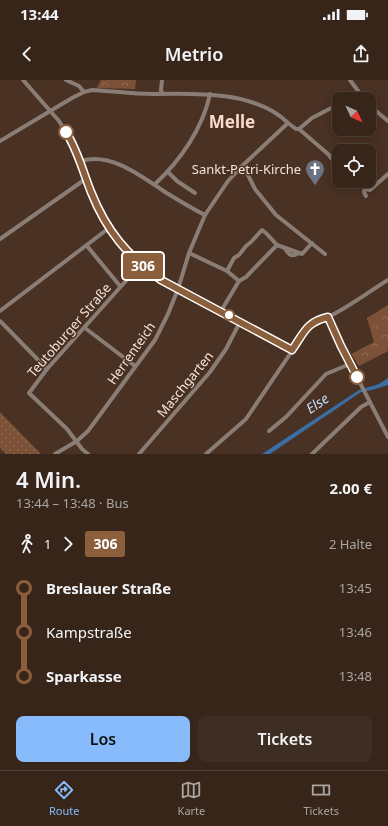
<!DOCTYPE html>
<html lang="de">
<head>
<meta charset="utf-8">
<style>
  :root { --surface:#37251a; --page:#3e2d23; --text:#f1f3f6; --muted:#aaa5a2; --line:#514239; --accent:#87bbfb }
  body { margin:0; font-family:"Noto Sans",sans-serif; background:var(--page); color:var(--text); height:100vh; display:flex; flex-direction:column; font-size:15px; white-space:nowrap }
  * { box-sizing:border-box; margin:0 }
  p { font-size:13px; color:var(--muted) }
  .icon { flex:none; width:22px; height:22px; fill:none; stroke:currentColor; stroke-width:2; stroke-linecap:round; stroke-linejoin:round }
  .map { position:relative; height:374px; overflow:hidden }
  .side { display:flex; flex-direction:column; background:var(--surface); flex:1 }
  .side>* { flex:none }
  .badge { padding:0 8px; border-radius:3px; font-size:14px; line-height:26px }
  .needle { width:26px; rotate:134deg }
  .controls { position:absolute; left:332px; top:12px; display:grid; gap:8px }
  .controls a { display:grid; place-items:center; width:44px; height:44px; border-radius:8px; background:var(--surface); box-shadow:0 2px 10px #0003,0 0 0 1px var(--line); font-size:20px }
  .map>.badge { position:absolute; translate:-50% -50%; box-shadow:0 0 0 2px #fff }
  .legs { display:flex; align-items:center; gap:6px; height:44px; padding:0 16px; font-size:13px }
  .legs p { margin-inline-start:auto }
  .headline { display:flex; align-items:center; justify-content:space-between; height:68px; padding:0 16px }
  h1 { font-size:22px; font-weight:600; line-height:30px }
  .action { display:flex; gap:8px; margin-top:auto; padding:8px 16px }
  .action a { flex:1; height:46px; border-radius:8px; background:var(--accent); color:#111; font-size:16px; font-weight:600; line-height:46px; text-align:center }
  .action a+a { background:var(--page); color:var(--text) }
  ul { padding:0 16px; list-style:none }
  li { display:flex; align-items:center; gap:14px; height:44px; font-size:15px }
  li i { display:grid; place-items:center; width:6px; height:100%; margin:0 5px; background:currentColor }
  li i::after { content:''; width:10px; height:10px; margin:-5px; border:3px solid; border-radius:50%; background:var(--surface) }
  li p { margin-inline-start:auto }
  li:first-child i { background:linear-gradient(#0000 50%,currentColor 0) }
  li:last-child i { background:linear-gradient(currentColor 50%,#0000 0) }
  .status { display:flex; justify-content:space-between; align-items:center; height:28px; padding:0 20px; background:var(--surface); direction:ltr }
  .status svg { height:11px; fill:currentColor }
  header { display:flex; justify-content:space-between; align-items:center; height:52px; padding:0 16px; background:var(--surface); font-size:18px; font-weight:600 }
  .tab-bar { display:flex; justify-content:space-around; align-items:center; height:56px; border-top:1px solid var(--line); background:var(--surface); font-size:11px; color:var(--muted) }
  .tab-bar a { display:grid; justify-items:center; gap:2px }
  .tab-bar .selected { color:var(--accent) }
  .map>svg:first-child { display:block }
  .grass { fill:url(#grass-dots) }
  .park { fill:url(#park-crowns) }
  .water { fill:#3a6fa5 }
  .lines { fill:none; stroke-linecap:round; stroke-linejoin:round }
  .minor { stroke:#8a7d76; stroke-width:4 }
  .line-1-casing { stroke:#fff; stroke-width:9 }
  .line-1 { stroke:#8b5e3c; stroke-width:6 }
  .stop-1-dot { fill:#fff; stroke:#8b5e3c; stroke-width:2 }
  .labels { text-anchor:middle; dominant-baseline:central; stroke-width:3; stroke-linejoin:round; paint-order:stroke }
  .poi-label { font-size:13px; fill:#f3e3da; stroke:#493123; text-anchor:end }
  .street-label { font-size:13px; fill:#f3e3da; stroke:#493123 }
  .water-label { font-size:14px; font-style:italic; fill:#c2dffe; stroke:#493123 }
  .district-label { font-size:17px; font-weight:bold; fill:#fadac9; stroke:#493123 }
</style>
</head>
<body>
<div class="status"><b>13:44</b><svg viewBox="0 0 49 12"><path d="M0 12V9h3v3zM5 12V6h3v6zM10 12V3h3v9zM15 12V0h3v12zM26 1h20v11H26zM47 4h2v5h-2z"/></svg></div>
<header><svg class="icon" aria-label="back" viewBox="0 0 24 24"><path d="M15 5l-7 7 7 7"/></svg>Metrio<svg class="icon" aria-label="share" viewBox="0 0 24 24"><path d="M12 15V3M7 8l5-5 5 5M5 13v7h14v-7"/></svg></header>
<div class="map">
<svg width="388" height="374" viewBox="0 0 388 374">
  <defs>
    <pattern id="grass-dots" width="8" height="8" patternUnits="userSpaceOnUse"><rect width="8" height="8" fill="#7c5138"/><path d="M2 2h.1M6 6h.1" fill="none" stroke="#8f6a54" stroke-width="1.8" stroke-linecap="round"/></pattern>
    <pattern id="park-crowns" width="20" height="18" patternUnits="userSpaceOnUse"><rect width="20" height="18" fill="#7c5138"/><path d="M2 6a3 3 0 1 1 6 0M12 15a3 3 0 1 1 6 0" fill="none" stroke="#8f6a54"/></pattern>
  </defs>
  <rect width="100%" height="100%" fill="#493123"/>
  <!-- grass -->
  <path class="grass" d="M 0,332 L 41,374 L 6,374 L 0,368 Z"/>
  <!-- park -->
  <g class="park">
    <path d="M 101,0 L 136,0 L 135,9 L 97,8 Z"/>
    <path d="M 388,225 L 388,271 L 359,286 L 351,274 L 374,262 L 367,238 Z"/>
  </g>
  <!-- water -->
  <path class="water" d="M 388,298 L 388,305 L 372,310 L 361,312 L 270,374 L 262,374 L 359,310 L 379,304 Z"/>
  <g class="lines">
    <!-- minor -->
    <g class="minor">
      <path d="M 23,0 L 59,41 L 70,59 L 78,75 L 91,111 L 103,137 L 121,165 L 134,178 L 161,200 L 292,270"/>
      <path d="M 66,0 L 79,6 L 84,12"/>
      <path d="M 162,0 L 161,10 L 162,13"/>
      <path d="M 350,0 L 364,19"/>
      <path d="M 347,19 L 358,11"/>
      <path d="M 369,25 L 388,41"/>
      <path d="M 299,49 L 312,38 L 339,24"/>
      <path d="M 0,61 L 72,18 L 84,12 L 92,10 C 112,11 133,14 153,14 C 195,13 256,11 288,43"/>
      <path d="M 81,81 C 111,72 141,96 165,112 C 178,120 191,128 205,135"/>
      <path d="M 241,87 L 247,93 L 255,109 L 276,135 L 325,174"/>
      <path d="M 168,92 L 177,101 L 195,113"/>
      <path d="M 356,101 L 365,109 L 364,112 L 366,116"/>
      <path d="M 155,104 C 180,81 203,48 210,14"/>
      <path d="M 365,109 L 370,110 L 388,94"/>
      <path d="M 0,159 L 87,98"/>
      <path d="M 87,166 L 120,206"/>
      <path d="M 285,168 C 289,176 292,177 299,173"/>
      <path d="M 189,173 L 227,191 L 239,201"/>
      <path d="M 227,191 L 234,178 L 239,175 L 246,166 L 251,162 L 262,150 L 266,153 L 277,165"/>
      <path d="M 0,231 L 109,148"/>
      <path d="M 221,231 L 239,201 L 246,197 L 277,165 L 302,174 L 312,163"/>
      <path d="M 328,237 L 341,266 L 388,357"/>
      <path d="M 0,241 L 47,289"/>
      <path d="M 85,248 L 135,286"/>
      <path d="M 269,351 L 286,337 L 326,294 L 350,284"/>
      <path d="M 55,374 L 77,361 L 88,351 L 155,260 L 168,234 L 178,209 L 189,173 L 205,135 L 228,101 L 241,87 L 288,43 L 296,49 L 299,49 L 328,74 L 339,88"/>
      <path d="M 88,374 L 82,369 L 67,349 L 29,313 L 47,289 L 141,184"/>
      <path d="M 139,374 L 210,292 L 226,269 L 240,242"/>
      <path d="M 206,374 L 246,339 L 309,246 C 316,239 325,239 334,234 C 353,224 370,211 388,200"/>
      <path d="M 312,374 L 361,327 L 370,322"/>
    </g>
  </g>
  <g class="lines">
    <defs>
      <path id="line-1" d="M 66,52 C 78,71 83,92 91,112 C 107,152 127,175 161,200 L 292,270 C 304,253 306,242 328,237 L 341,266 L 357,297"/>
    </defs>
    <!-- line-1 casing -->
    <use href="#line-1" class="line-1-casing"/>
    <!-- line-1 -->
    <use href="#line-1" class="line-1"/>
  </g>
  <!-- icons -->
  <defs>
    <symbol id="church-pin" viewBox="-11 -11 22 30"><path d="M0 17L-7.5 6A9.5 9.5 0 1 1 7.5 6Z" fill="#6b7280" stroke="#493123"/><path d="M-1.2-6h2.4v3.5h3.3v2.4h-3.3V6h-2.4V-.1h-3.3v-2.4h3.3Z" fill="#fff"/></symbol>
  </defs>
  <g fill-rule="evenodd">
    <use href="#church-pin" x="304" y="78" width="22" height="30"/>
  </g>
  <!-- markers -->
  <g class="stop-1-dot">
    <circle cx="66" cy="52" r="7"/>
    <circle cx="229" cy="235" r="5"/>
    <circle cx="357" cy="297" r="7"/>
  </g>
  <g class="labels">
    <!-- poi labels -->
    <g class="poi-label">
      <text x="301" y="89">Sankt-Petri-Kirche</text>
    </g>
    <!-- street labels -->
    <g class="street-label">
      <text transform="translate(69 250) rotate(-49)">Teutoburger Straße</text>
      <text transform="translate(131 273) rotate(-55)">Herrenteich</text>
      <text transform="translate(185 304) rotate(-51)">Maschgarten</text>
    </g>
    <!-- water labels -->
    <g class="water-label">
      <text transform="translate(317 323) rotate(-34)">Else</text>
    </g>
    <!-- district labels -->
    <g class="district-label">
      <text x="232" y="41">Melle</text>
    </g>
  </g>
</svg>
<div class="controls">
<a><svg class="needle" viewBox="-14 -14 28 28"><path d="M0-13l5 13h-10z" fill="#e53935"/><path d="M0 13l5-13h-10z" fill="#aaa5a2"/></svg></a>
<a><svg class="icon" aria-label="locate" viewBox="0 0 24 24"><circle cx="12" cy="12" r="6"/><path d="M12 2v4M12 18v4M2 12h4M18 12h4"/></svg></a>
</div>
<b class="badge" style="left:143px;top:186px;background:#8b5e3c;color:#fff">306</b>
</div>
<section class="side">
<div class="headline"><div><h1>4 Min.</h1><p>13:44 – 13:48 · Bus</p></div><b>2.00 €</b></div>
<div class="legs"><svg class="icon" aria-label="walk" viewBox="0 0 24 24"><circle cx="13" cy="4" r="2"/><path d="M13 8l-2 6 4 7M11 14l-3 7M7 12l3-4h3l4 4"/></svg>1<svg class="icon" aria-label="forward" viewBox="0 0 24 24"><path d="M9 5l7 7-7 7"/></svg><b class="badge" style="background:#8b5e3c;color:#fff">306</b><p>2 Halte</p></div>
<ul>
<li><i style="color:#8b5e3c"></i><b>Breslauer Straße</b><p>13:45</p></li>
<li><i style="color:#8b5e3c"></i><span>Kampstraße</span><p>13:46</p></li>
<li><i style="color:#8b5e3c"></i><b>Sparkasse</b><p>13:48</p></li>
</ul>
<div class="action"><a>Los</a><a>Tickets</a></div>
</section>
<nav class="tab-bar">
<a class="selected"><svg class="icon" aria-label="directions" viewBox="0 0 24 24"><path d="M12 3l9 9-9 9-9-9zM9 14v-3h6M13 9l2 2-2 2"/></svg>Route</a>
<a><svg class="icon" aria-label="map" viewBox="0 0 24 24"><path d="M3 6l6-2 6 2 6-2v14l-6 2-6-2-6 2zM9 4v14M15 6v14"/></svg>Karte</a>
<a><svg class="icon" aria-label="tickets" viewBox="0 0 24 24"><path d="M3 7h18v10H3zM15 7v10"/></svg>Tickets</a>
</nav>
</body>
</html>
